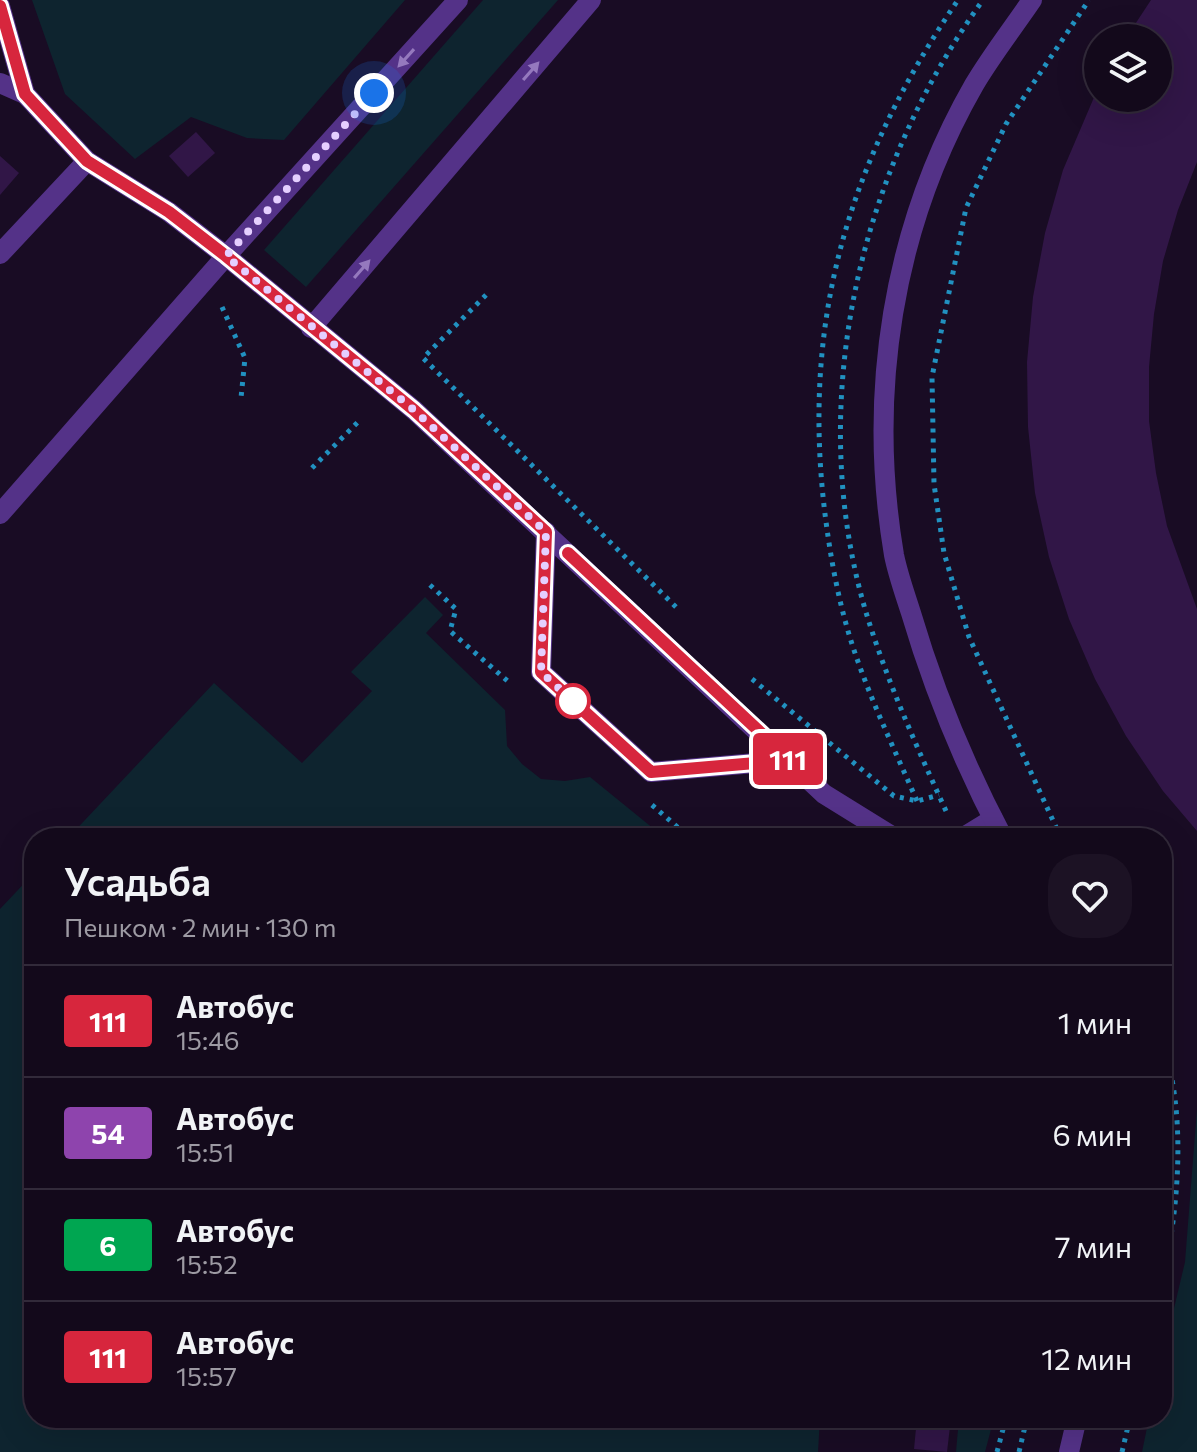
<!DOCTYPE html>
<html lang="ru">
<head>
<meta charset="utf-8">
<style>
  :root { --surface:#13091b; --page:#1c1224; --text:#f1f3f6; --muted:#9d9aa3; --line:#322a3a }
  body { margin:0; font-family:Commissioner,sans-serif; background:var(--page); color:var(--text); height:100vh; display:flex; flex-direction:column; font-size:30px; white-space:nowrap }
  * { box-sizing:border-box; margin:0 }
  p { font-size:26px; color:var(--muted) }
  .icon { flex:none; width:44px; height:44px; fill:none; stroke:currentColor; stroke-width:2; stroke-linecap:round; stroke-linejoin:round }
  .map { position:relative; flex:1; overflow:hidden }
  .drawer { position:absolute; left:24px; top:828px; width:1148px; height:600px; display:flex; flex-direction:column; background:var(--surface); border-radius:32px; box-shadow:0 8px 32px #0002,0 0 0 2px var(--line) }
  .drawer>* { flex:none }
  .badge { padding:0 16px; border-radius:6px; font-size:28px; line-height:52px }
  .controls { position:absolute; left:1084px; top:24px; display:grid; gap:16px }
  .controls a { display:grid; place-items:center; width:88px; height:88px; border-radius:50%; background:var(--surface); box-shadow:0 8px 32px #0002,0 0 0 2px var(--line); font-size:40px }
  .you { position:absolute; width:40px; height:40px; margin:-20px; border:6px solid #fff; border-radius:50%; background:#1a73e8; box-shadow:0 0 0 12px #1a73e833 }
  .map>.badge { position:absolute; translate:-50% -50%; box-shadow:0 0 0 4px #fff }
  .round { display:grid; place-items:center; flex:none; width:84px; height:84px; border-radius:32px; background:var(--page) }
  .headline { display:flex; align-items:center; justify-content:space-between; height:136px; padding:0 40px }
  h1 { font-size:38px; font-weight:600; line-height:60px }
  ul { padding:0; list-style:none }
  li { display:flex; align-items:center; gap:24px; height:112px; padding:0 40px; border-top:2px solid var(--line) }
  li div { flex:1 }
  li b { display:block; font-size:30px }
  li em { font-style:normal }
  li .badge { min-width:88px; font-weight:700; text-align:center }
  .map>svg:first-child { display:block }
  .green { fill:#0e242f }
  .building { fill:#311647 }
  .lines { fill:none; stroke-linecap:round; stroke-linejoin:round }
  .path { stroke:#2191c0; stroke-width:5; stroke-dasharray:4 6; stroke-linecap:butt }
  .service { stroke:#543288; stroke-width:20 }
  .minor { stroke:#543288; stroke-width:20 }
  .oneway { fill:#9579be }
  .line-casing { stroke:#fff; stroke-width:18 }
  .line { stroke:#d7263d; stroke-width:12 }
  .walk { stroke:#e5cfff; stroke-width:8; stroke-dasharray:0 14.4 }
  .stop-dot { fill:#fff; stroke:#d7263d; stroke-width:4 }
</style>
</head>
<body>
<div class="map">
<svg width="1197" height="1452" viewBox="0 0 1197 1452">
  <rect width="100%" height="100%" fill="#190c24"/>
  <!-- green -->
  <g class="green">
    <path d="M 32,0 L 405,0 L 284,140 L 247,138 L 191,117 L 135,159 L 65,94 Z"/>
    <path d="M 483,0 L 558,0 L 306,287 L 264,250 Z"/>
    <path d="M 425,597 L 443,615 L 426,633 L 505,710 L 507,746 L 522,764 L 541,779 L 565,781 L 590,777 L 665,838 L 68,838 L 214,683 L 302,763 L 372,691 L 351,672 Z"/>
    <path d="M 34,873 L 34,1418 L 820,1418 L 818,1452 L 0,1452 L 0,909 Z"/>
    <path d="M 1197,1109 L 1197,1452 L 1142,1452 L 1149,1418 L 1162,1418 L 1162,1359 L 1185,1262 Z"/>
    <path d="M 959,1418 L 994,1418 L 985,1452 L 956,1452 Z"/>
  </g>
  <!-- building -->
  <g class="building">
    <path d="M 1151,0 L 1197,0 L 1197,162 L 1178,210 L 1163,261 L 1154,314 L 1149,367 L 1149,421 L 1156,473 L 1167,526 L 1197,609 L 1197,831 L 1163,791 L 1126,736 L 1095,679 L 1069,619 L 1049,557 L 1035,493 L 1028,427 L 1027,362 L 1033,297 L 1045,233 L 1063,170 L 1098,88 L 1098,98 L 1158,98 L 1158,38 L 1126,38 Z"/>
    <path d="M 196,132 L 215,153 L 188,177 L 169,156 Z"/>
    <path d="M 0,156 L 19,173 L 0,195 Z"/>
    <path d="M 917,1418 L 951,1418 L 947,1452 L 914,1449 Z"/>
  </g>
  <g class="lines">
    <!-- path -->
    <g class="path">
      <path d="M 486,295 L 423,358 L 678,609"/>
      <path d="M 222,307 L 245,358 L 241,398"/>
      <path d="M 312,468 L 358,422"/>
      <path d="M 430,585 L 456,609 L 450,631 L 511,684"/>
      <path d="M 752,679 L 894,796 L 917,801 L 939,795"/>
      <path d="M 917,801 C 896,753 873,705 856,656 C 840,610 831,562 825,514 C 801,320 849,160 958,0"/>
      <path d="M 652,805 L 690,838"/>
      <path d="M 946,811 C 916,745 886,679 865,609 C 805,403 859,171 983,0"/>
      <path d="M 1061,838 L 969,637 L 944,553 L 934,484 L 932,377 L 966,208 L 1006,124 L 1089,0"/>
      <path d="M 1162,1042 C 1187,1111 1179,1211 1162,1281"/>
      <path d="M 997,1452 L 1006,1418"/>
      <path d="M 1019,1452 L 1027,1418"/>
      <path d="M 1122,1452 L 1130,1418"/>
    </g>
    <!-- service -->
    <g class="service">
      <path d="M 0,6 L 25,94 L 87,161 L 169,212 L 226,256 L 0,514"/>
      <path d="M 0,83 L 25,94"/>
      <path d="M 0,254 L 87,161"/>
      <path d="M 546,532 L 541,672 L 651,772 L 790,760"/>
    </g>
    <!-- minor -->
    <g class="minor">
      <path d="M 458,0 L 226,256 L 414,410 L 824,794 L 895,838"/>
      <path d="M 311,328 L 591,0"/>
      <path d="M 962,838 L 993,819"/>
      <path d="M 1003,838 C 965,766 934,691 911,613 C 905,594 898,575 894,555 C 867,394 892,228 974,85 C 991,56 1013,28 1032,0"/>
      <path d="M 1069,1452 L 1077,1418"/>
    </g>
  </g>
  <!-- one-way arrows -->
  <defs><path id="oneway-solid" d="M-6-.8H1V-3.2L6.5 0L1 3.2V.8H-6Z" transform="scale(2)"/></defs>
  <g class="oneway">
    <use href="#oneway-solid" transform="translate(406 58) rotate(132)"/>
    <use href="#oneway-solid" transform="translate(531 71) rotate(-49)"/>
    <use href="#oneway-solid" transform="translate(362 269) rotate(-49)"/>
  </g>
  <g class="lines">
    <defs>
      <path id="line" d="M 0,6 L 25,94 L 87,161 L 169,212 L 226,256 L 414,410 L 546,532 L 541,672 L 651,772 L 790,760 L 568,553"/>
    </defs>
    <!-- line casing -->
    <use href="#line" class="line-casing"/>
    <!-- line -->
    <use href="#line" class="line"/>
    <!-- walk -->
    <path class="walk" d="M 374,93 L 226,256 L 414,410 L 546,532 L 541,672 L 576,704 L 573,701"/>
  </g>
  <!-- markers -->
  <circle class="stop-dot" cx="573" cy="701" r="16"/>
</svg>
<div class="controls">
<a><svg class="icon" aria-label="layers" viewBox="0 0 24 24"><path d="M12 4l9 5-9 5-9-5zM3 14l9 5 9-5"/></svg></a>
</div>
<div class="you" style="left:374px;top:93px"></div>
<b class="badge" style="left:788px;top:759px;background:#d7263d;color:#fff">111</b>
<section class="drawer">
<div class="headline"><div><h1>Усадьба</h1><p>Пешком · 2 мин · 130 m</p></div><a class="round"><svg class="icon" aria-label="heart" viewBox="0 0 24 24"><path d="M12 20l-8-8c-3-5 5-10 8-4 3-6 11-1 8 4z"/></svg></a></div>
<ul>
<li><span class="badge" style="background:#d7263d;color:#fff">111</span><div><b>Автобус</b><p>15:46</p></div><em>1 мин</em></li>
<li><span class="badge" style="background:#8e44ad;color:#fff">54</span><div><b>Автобус</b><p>15:51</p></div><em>6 мин</em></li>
<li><span class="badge" style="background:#00a651;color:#fff">6</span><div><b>Автобус</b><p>15:52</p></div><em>7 мин</em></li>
<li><span class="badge" style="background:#d7263d;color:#fff">111</span><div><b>Автобус</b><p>15:57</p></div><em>12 мин</em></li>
</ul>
</section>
</div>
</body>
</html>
